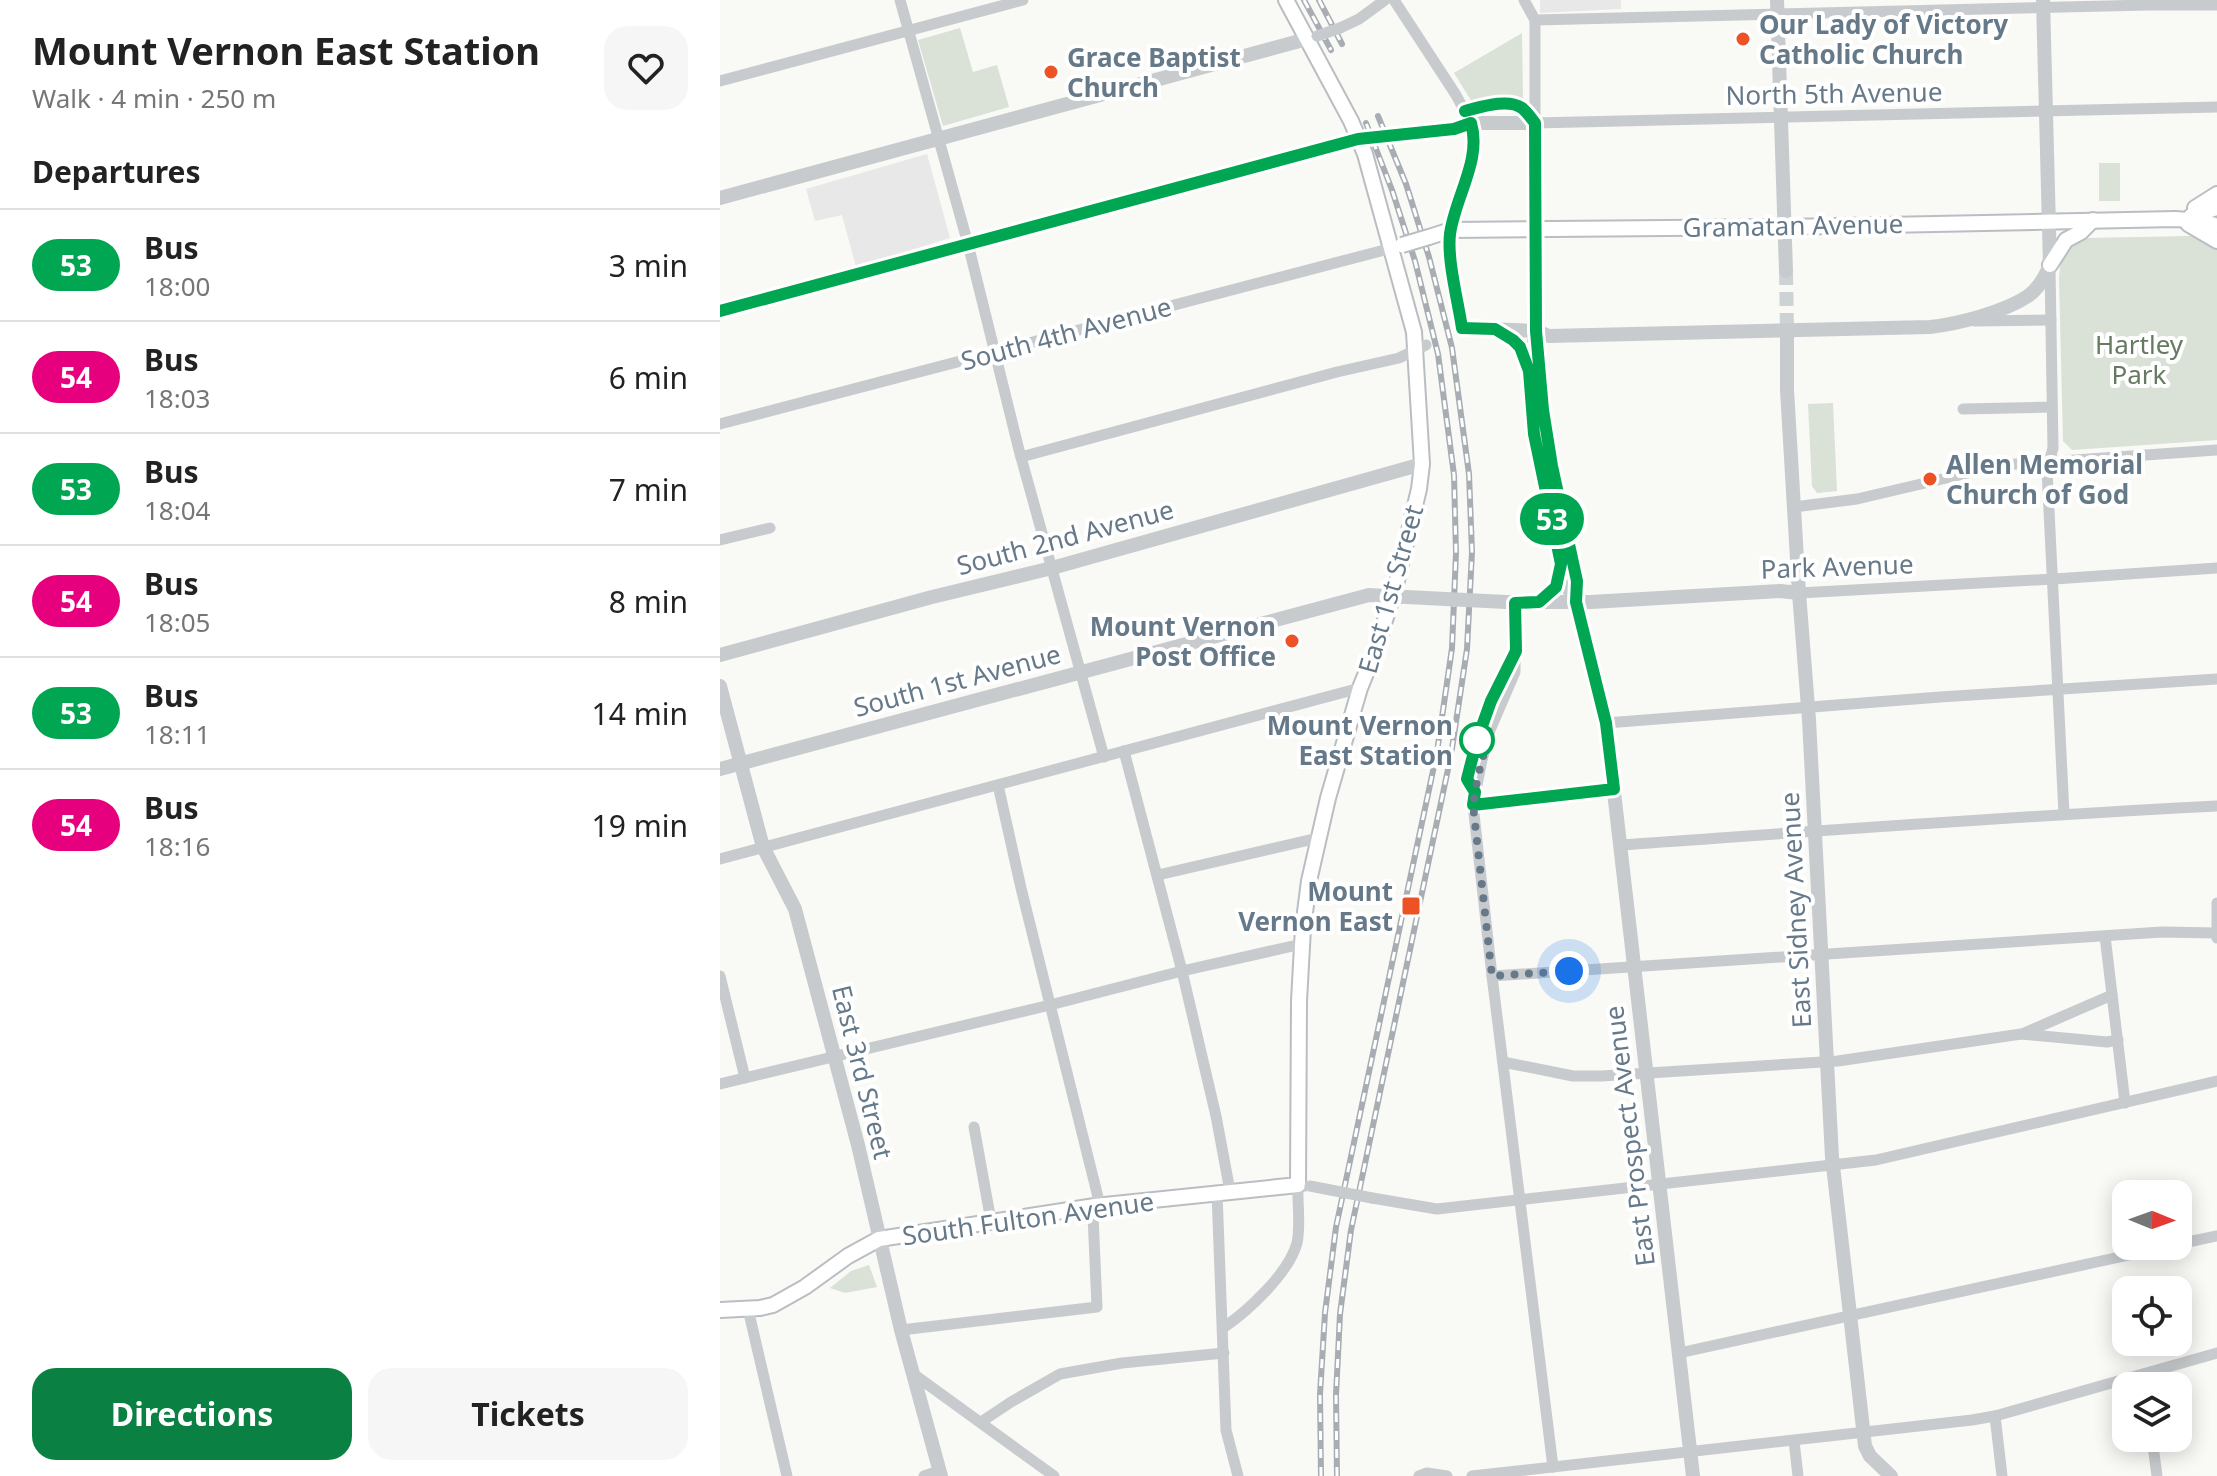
<!DOCTYPE html>
<html lang="en">
<head>
<meta charset="utf-8">
<style>
  :root { --surface:#fff; --page:#f6f6f6; --text:#222; --muted:#767676; --line:#e0e0e0; --accent:#0b8043 }
  body { margin:0; font-family:"Noto Sans",sans-serif; background:var(--page); color:var(--text); height:100vh; display:flex; flex-direction:column; font-size:30px; white-space:nowrap }
  * { box-sizing:border-box; margin:0 }
  p { font-size:26px; color:var(--muted) }
  .icon { flex:none; width:44px; height:44px; fill:none; stroke:currentColor; stroke-width:2; stroke-linecap:round; stroke-linejoin:round }
  .map { position:relative; flex:1; overflow:hidden }
  .details { display:flex; flex-direction:column; background:var(--surface); width:720px }
  .details>* { flex:none }
  .badge { padding:0 16px; border-radius:26px; font-size:28px; line-height:52px }
  .needle { width:52px; rotate:91deg }
  .buttons { position:absolute; left:1392px; top:1180px; display:grid; gap:16px }
  .buttons a { display:grid; place-items:center; width:80px; height:80px; border-radius:16px; background:var(--surface); box-shadow:0 4px 20px #0003; font-size:40px }
  .you { position:absolute; width:40px; height:40px; margin:-20px; border:6px solid #fff; border-radius:50%; background:#1a73e8; box-shadow:0 0 0 12px #1a73e833 }
  .map>.badge { position:absolute; translate:-50% -50%; box-shadow:0 0 0 4px #fff }
  h2 { padding:0 32px; font-size:30px; line-height:72px }
  .round { display:grid; place-items:center; flex:none; width:84px; height:84px; border-radius:24px; background:var(--page) }
  .headline { display:flex; align-items:center; justify-content:space-between; height:136px; padding:0 32px }
  h1 { font-size:38px; font-weight:700; line-height:60px }
  .primary-button { display:flex; gap:16px; margin-top:auto; padding:16px 32px }
  .primary-button a { flex:1; height:92px; border-radius:24px; background:var(--accent); color:#fff; font-size:32px; font-weight:700; line-height:92px; text-align:center }
  .primary-button a+a { background:var(--page); color:var(--text) }
  ul { padding:0; list-style:none }
  li { display:flex; align-items:center; gap:24px; height:112px; padding:0 32px; border-top:2px solid var(--line) }
  li div { flex:1 }
  li b { display:block; font-size:30px }
  li em { font-style:normal }
  li .badge { min-width:88px; font-weight:700; text-align:center }
  main { display:flex; flex:1; min-height:0 }
  .map>svg:first-child { display:block }
  .built { fill:#e7e8e7 }
  .green { fill:#dae1d7 }
  .lines { fill:none; stroke-linecap:round; stroke-linejoin:round }
  .tertiary-tunnel { stroke:#cdd3d5; stroke-width:14; stroke-dasharray:14 7; stroke-linecap:butt }
  .secondary-casing { stroke:#b9bec3; stroke-width:18 }
  .minor { stroke:#c7cbce; stroke-width:11 }
  .tertiary { stroke:#c7cbce; stroke-width:14 }
  .secondary { stroke:#fff; stroke-width:14 }
  .rail-casing { stroke:#a7adb3; stroke-width:6 }
  .rail { stroke:#fff; stroke-width:3; stroke-dasharray:9; stroke-linecap:butt }
  .secondary-bridge-casing { stroke:#b9bec3; stroke-width:18; stroke-linecap:butt }
  .minor-bridge { stroke:#c7cbce; stroke-width:11 }
  .tertiary-bridge { stroke:#c7cbce; stroke-width:14 }
  .secondary-bridge { stroke:#fff; stroke-width:14 }
  .line-casing { stroke:#fff; stroke-width:18 }
  .line { stroke:#00a651; stroke-width:12 }
  .walk { stroke:#667989; stroke-width:8; stroke-dasharray:0 14.4 }
  .poi-dot { fill:#ec5223; stroke:#fff; stroke-width:3 }
  .stop-dot { fill:#fff; stroke:#00a651; stroke-width:4 }
  .labels { text-anchor:middle; dominant-baseline:central; stroke-width:8; stroke-linejoin:round; paint-order:stroke }
  .poi-label { font-size:26px; font-weight:bold; fill:#667989; stroke:#fff; text-anchor:start }
  .street-label { font-size:26px; fill:#667989; stroke:#fff }
  .park-label { font-size:26px; fill:#667a62; stroke:#fff }
  .stop-label { font-size:26px; font-weight:bold; fill:#667989; stroke:#fff; text-anchor:end }
</style>
</head>
<body>
<main>
<section class="details">
<div class="headline"><div><h1>Mount Vernon East Station</h1><p>Walk · 4 min · 250 m</p></div><a class="round"><svg class="icon" aria-label="heart" viewBox="0 0 24 24"><path d="M12 20l-8-8c-3-5 5-10 8-4 3-6 11-1 8 4z"/></svg></a></div>
<h2>Departures</h2>
<ul>
<li><span class="badge" style="background:#00a651;color:#fff">53</span><div><b>Bus</b><p>18:00</p></div><em>3 min</em></li>
<li><span class="badge" style="background:#e6007e;color:#fff">54</span><div><b>Bus</b><p>18:03</p></div><em>6 min</em></li>
<li><span class="badge" style="background:#00a651;color:#fff">53</span><div><b>Bus</b><p>18:04</p></div><em>7 min</em></li>
<li><span class="badge" style="background:#e6007e;color:#fff">54</span><div><b>Bus</b><p>18:05</p></div><em>8 min</em></li>
<li><span class="badge" style="background:#00a651;color:#fff">53</span><div><b>Bus</b><p>18:11</p></div><em>14 min</em></li>
<li><span class="badge" style="background:#e6007e;color:#fff">54</span><div><b>Bus</b><p>18:16</p></div><em>19 min</em></li>
</ul>
<div class="primary-button"><a>Directions</a><a>Tickets</a></div>
</section>
<div class="map">
<svg width="1497" height="1476" viewBox="0 0 1497 1476">
  <rect width="100%" height="100%" fill="#f9f9f6"/>
  <!-- built -->
  <g class="built">
    <path d="M 820,0 L 901,0 L 901,9 L 820,13 Z"/>
    <path d="M 207,154 L 230,238 L 136,267 L 122,215 L 95,221 L 86,189 Z"/>
  </g>
  <!-- green -->
  <g class="green">
    <path d="M 240,28 L 253,72 L 277,65 L 289,107 L 223,126 L 198,40 Z"/>
    <path d="M 802,33 L 803,99 L 778,99 L 752,102 L 734,73 Z"/>
    <rect x="1379" y="163" width="21" height="38"/>
    <path d="M 1468,236 L 1475,236 L 1497,247 L 1497,440 L 1352,450 L 1343,441 L 1339,278 L 1340,267 L 1348,247 L 1367,238 Z"/>
    <path d="M 1113,403 L 1117,491 L 1097,493 L 1092,486 L 1088,404 Z"/>
    <path d="M 149,1265 L 157,1287 L 125,1293 L 110,1288 L 131,1271 Z"/>
  </g>
  <g class="lines">
    <!-- tertiary-tunnel -->
    <g class="tertiary-tunnel">
      <path d="M 683,133 L 734,129"/>
      <path d="M 1066,271 L 1067,331"/>
    </g>
    <defs>
      <g id="secondary">
        <path d="M 1475,208 L 1497,194"/>
        <path d="M 1471,216 L 1497,208"/>
        <path d="M 1468,224 L 1497,241"/>
        <path d="M 709,237 L 731,230 L 1066,227 L 1455,219 L 1483,221 L 1497,226"/>
        <path d="M 1330,265 L 1346,240 L 1361,232 L 1373,220"/>
        <path d="M 0,1310 L 40,1308 L 53,1305 L 85,1287 L 128,1256 L 159,1239 L 375,1206 L 578,1185 L 579,1001 L 583,928 L 589,881 L 608,798 L 640,688 L 657,646 L 676,585 L 699,489 L 702,464 L 694,332 L 645,154 L 631,121 L 566,0"/>
      </g>
    </defs>
    <!-- secondary casing -->
    <use href="#secondary" class="secondary-casing"/>
    <!-- minor -->
    <g class="minor">
      <path d="M 180,0 L 248,244 L 299,450 L 384,757"/>
      <path d="M 674,0 L 736,95 L 751,123"/>
      <path d="M 804,0 L 815,20"/>
      <path d="M 815,20 L 815,123 L 1497,107"/>
      <path d="M 815,20 L 1428,5 L 1497,5"/>
      <path d="M 620,28 L 639,19 L 665,0"/>
      <path d="M 0,81 L 303,0"/>
      <path d="M 1330,268 L 1333,448 L 1327,470 L 1344,814"/>
      <path d="M 1255,321 L 1331,320"/>
      <path d="M 1243,409 L 1332,407"/>
      <path d="M 0,424 L 672,248"/>
      <path d="M 301,457 L 617,372 L 679,358 L 706,345"/>
      <path d="M 1074,507 L 1137,499 L 1282,465 L 1497,450"/>
      <path d="M 0,540 L 50,528"/>
      <path d="M 1079,593 L 1334,579 L 1497,568"/>
      <path d="M 795,603 L 795,672 L 770,730 L 762,760 L 753,805 L 772,976 L 833,1467"/>
      <path d="M 886,723 L 1220,697 L 1497,679"/>
      <path d="M 404,751 L 462,971 L 496,1116 L 510,1191"/>
      <path d="M 753,805 L 894,789"/>
      <path d="M 900,845 C 1099,831 1298,816 1497,806"/>
      <path d="M 0,859 L 640,688"/>
      <path d="M 438,875 L 598,838"/>
      <path d="M 1497,903 L 1497,938"/>
      <path d="M 1385,936 L 1405,1103"/>
      <path d="M 0,976 L 25,1078"/>
      <path d="M 772,976 L 1442,932 L 1496,933"/>
      <path d="M 1302,1034 L 1392,995"/>
      <path d="M 783,1062 L 853,1076 L 881,1076 L 1118,1061 L 1301,1034 L 1387,1042 L 1398,1040"/>
      <path d="M 0,1084 L 330,1005 L 462,971 L 582,944"/>
      <path d="M 254,1127 L 271,1221"/>
      <path d="M 497,1193 L 506,1430 L 518,1476"/>
      <path d="M 652,1198 L 717,1209 L 1156,1160 L 1497,1081"/>
      <path d="M 1458,1244 L 1497,1236"/>
      <path d="M 28,1309 L 67,1476"/>
      <path d="M 503,1328 C 528,1311 569,1273 577,1243 C 581,1225 577,1203 578,1185 L 586,1186"/>
      <path d="M 181,1330 L 377,1307 L 373,1215 L 378,1197 L 301,888 L 278,785"/>
      <path d="M 959,1353 L 1450,1246"/>
      <path d="M 192,1373 L 334,1476"/>
      <path d="M 1424,1374 L 1425,1386"/>
      <path d="M 1275,1416 L 1282,1476"/>
      <path d="M 261,1422 L 291,1402 L 340,1374 L 402,1363 L 504,1353"/>
      <path d="M 1432,1438 L 1437,1476"/>
      <path d="M 1074,1441 L 1078,1476"/>
      <path d="M 204,1476 L 219,1471"/>
      <path d="M 699,1476 L 707,1473 L 727,1476"/>
      <path d="M 752,1476 L 1252,1420 L 1275,1416 L 1497,1353"/>
    </g>
    <!-- tertiary -->
    <g class="tertiary">
      <path d="M 1057,0 L 1066,271"/>
      <path d="M 751,123 C 761,159 737,195 731,230 C 726,255 738,302 742,328 L 816,331 L 829,336 L 1210,327 C 1238,324 1284,312 1308,296 C 1318,289 1325,277 1330,265 L 1323,0"/>
      <path d="M 734,129 L 751,123 L 815,123 L 816,331 L 821,390 L 832,466 L 857,581 L 856,602"/>
      <path d="M 0,198 L 587,39"/>
      <path d="M 0,311 L 647,137"/>
      <path d="M 816,331 L 809,371 L 812,417 L 841,564 L 846,584 L 856,602 L 886,723 L 973,1476"/>
      <path d="M 1067,331 L 1067,390 L 1079,593 L 1089,720 L 1112,1157 L 1145,1446 L 1150,1456 L 1171,1476"/>
      <path d="M 779,332 L 800,347 L 809,370"/>
      <path d="M 786,602 L 871,602 L 1060,591 L 1079,593"/>
      <path d="M 819,602 L 836,587 L 841,567"/>
      <path d="M 0,655 L 212,597 L 332,568 L 702,464"/>
      <path d="M 0,686 L 43,847 L 75,909 L 138,1145 L 181,1330 L 221,1476"/>
      <path d="M 0,769 L 649,595 L 682,597"/>
    </g>
    <!-- secondary -->
    <use href="#secondary" class="secondary"/>
    <defs>
      <g id="rail">
        <path d="M 584,0 L 611,50"/>
        <path d="M 599,0 L 622,44"/>
        <path d="M 601,1476 L 600,1394 L 605,1313 L 616,1227 L 717,752 L 732,648 L 736,553 L 734,475 L 718,354 L 695,261 L 672,190 L 646,123"/>
        <path d="M 617,1476 L 616,1395 L 620,1314 L 631,1230 L 731,755 L 747,649 L 752,552 L 749,474 L 732,348 L 709,257 L 686,184 L 658,116"/>
      </g>
    </defs>
    <!-- rail casing -->
    <use href="#rail" class="rail-casing"/>
    <!-- rail -->
    <use href="#rail" class="rail"/>
    <defs>
      <path id="secondary-bridge" d="M 682,245 L 709,237"/>
    </defs>
    <!-- secondary-bridge casing -->
    <use href="#secondary-bridge" class="secondary-bridge-casing"/>
    <!-- minor-bridge -->
    <g class="minor-bridge">
      <path d="M 597,36 L 620,28"/>
      <path d="M 590,1186 L 652,1198"/>
    </g>
    <!-- tertiary-bridge -->
    <g class="tertiary-bridge">
      <path d="M 647,137 L 671,135"/>
      <path d="M 686,597 L 786,602"/>
    </g>
    <!-- secondary-bridge -->
    <use href="#secondary-bridge" class="secondary-bridge"/>
  </g>
  <g class="lines">
    <defs>
      <path id="line" d="M 0,311 L 638,139 L 734,129 L 751,123 C 762,160 735,197 730,234 C 727,260 738,301 742,328 L 775,329 L 793,340 L 800,347 L 809,371 L 814,434 L 841,564 L 836,587 L 819,602 L 795,603 L 796,651 L 771,701 L 757,740 L 747,779 L 755,792 L 753,805 L 894,789 L 886,723 L 856,602 L 857,581 L 832,466 L 823,410 L 816,331 L 815,123 C 811,118 807,112 802,108 C 788,98 761,107 745,111"/>
    </defs>
    <!-- line casing -->
    <use href="#line" class="line-casing"/>
    <!-- line -->
    <use href="#line" class="line"/>
    <!-- walk -->
    <path class="walk" d="M 757,740 L 770,730 L 758,776 L 753,805 L 772,976 L 849,971"/>
  </g>
  <!-- markers -->
  <g class="poi-dot">
    <circle cx="1023" cy="39" r="8"/>
    <circle cx="331" cy="72" r="8"/>
    <circle cx="1210" cy="479" r="8"/>
    <circle cx="572" cy="641" r="8"/>
    <rect x="681" y="896" width="20" height="20" rx="4"/>
  </g>
  <circle class="stop-dot" cx="757" cy="740" r="16"/>
  <g class="labels">
    <!-- poi labels -->
    <g class="poi-label">
      <text x="1039" y="24">Our Lady of Victory<tspan x="1039" dy="30">Catholic Church</tspan></text>
      <text x="347" y="57">Grace Baptist<tspan x="347" dy="30">Church</tspan></text>
      <text x="1226" y="464">Allen Memorial<tspan x="1226" dy="30">Church of God</tspan></text>
      <text x="556" y="626" text-anchor="end">Mount Vernon<tspan x="556" dy="30">Post Office</tspan></text>
      <text x="673" y="891" text-anchor="end">Mount<tspan x="673" dy="30">Vernon East</tspan></text>
    </g>
    <!-- street labels -->
    <g class="street-label">
      <text transform="translate(1114 93) rotate(-1)">North 5th Avenue</text>
      <text transform="translate(1073 225) rotate(-1)">Gramatan Avenue</text>
      <text transform="translate(346 333) rotate(-15)">South 4th Avenue</text>
      <text transform="translate(345 537) rotate(-15)">South 2nd Avenue</text>
      <text transform="translate(1117 566) rotate(-2)">Park Avenue</text>
      <text transform="translate(670 589) rotate(-74)">East 1st Street</text>
      <text transform="translate(237 680) rotate(-15)">South 1st Avenue</text>
      <text transform="translate(1075 910) rotate(-93)">East Sidney Avenue</text>
      <text transform="translate(143 1072) rotate(76)">East 3rd Street</text>
      <text transform="translate(909 1136) rotate(-97)">East Prospect Avenue</text>
      <text transform="translate(308 1218) rotate(-8)">South Fulton Avenue</text>
    </g>
    <!-- park labels -->
    <g class="park-label">
      <text x="1419" y="344">Hartley<tspan x="1419" dy="30">Park</tspan></text>
    </g>
    <!-- stop labels -->
    <g class="stop-label">
      <text x="733" y="725">Mount Vernon<tspan x="733" dy="30">East Station</tspan></text>
    </g>
  </g>
</svg>
<div class="buttons">
<a><svg class="needle" viewBox="-14 -14 28 28"><path d="M0-13l5 13h-10z" fill="#e53935"/><path d="M0 13l5-13h-10z" fill="#767676"/></svg></a>
<a><svg class="icon" aria-label="locate" viewBox="0 0 24 24"><circle cx="12" cy="12" r="6"/><path d="M12 2v4M12 18v4M2 12h4M18 12h4"/></svg></a>
<a><svg class="icon" aria-label="layers" viewBox="0 0 24 24"><path d="M12 4l9 5-9 5-9-5zM3 14l9 5 9-5"/></svg></a>
</div>
<div class="you" style="left:849px;top:971px"></div>
<b class="badge" style="left:832px;top:519px;background:#00a651;color:#fff">53</b>
</div>
</main>
</body>
</html>
